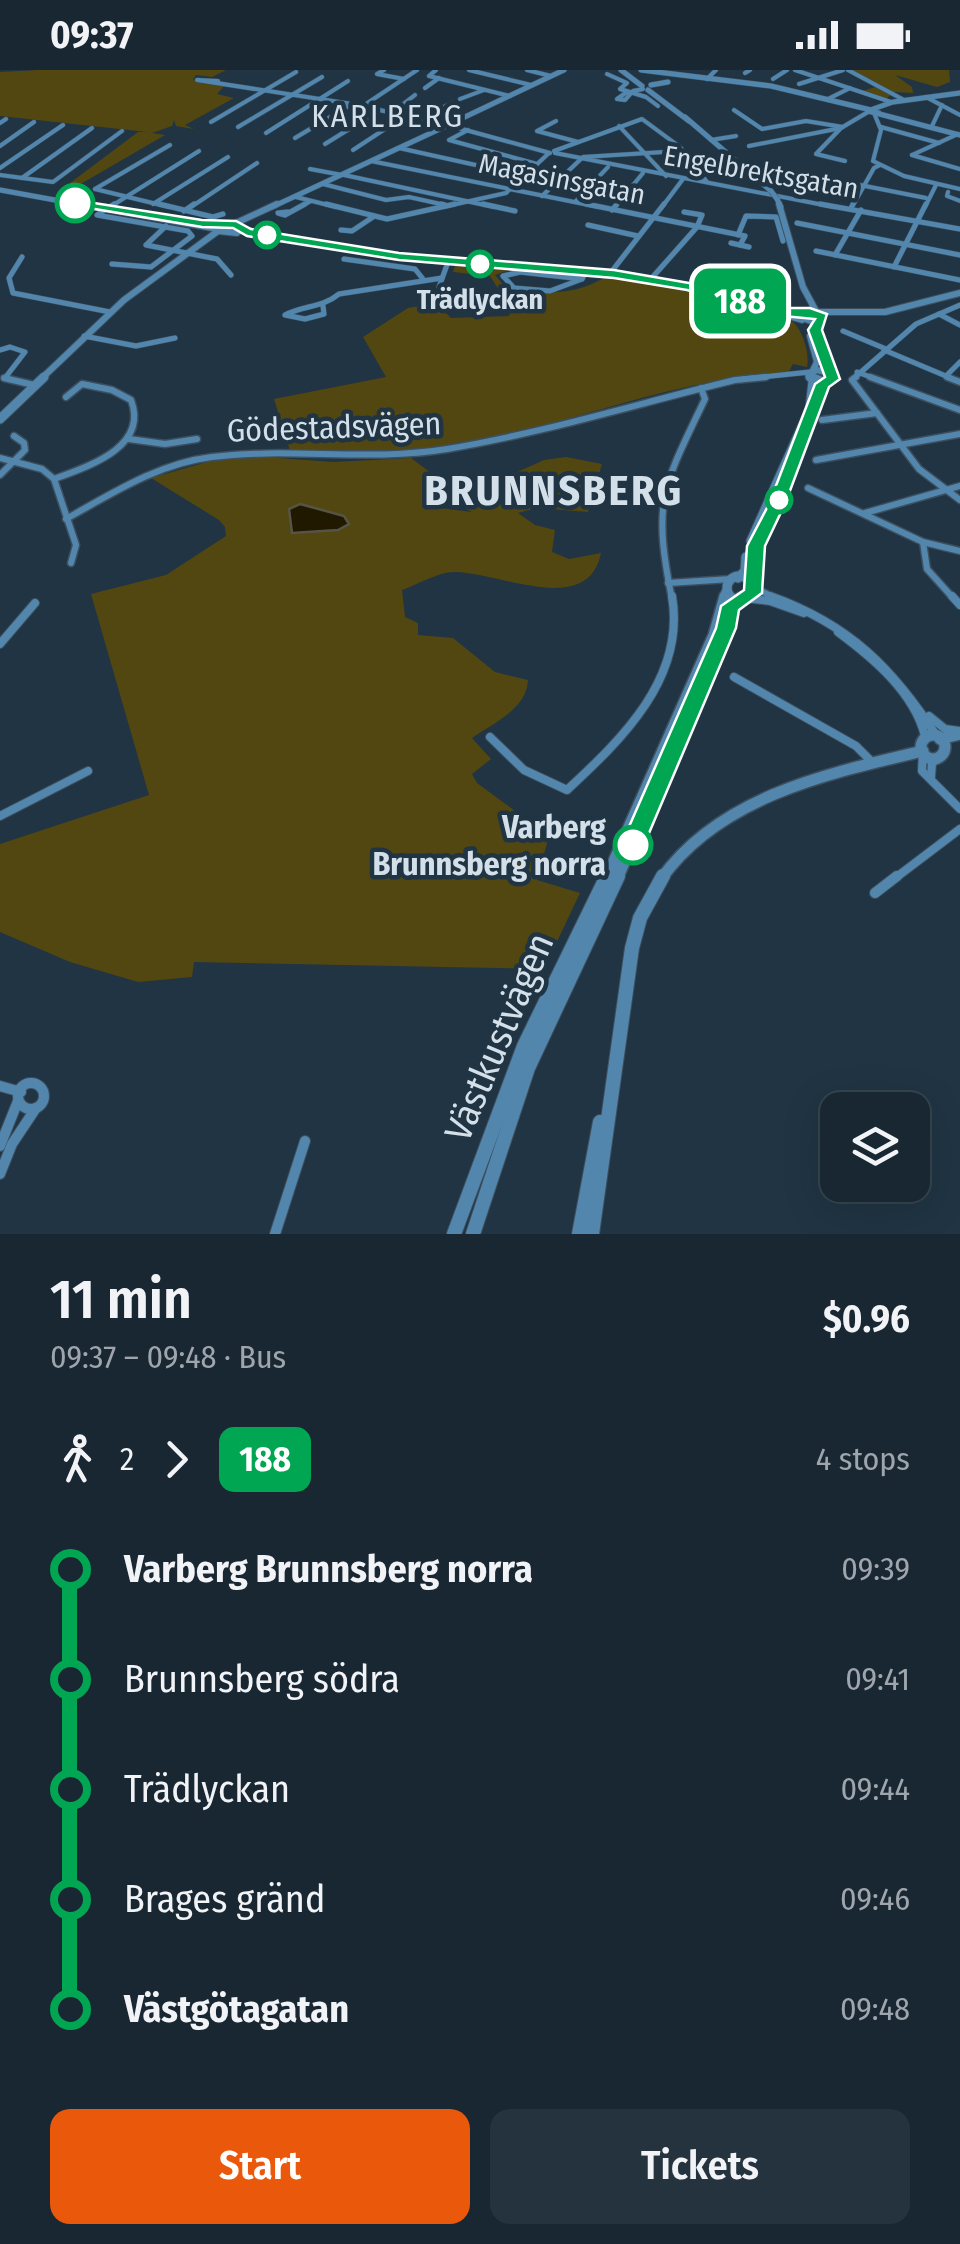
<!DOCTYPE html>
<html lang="en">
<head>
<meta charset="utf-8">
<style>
  :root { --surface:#182732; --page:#25333e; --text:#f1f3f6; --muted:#9fa5ac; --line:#36444d; --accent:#ea580c }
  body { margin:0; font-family:"Fira Sans Condensed",sans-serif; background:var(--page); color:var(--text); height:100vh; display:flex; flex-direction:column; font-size:38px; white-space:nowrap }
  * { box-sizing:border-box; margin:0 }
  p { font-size:32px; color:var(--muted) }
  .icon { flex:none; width:55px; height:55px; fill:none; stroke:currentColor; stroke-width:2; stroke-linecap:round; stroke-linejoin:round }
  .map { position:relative; height:1164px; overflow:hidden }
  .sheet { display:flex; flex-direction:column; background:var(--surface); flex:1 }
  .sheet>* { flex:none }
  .badge { padding:0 20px; border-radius:15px; font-size:35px; line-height:65px }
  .fabs { position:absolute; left:820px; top:1022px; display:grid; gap:20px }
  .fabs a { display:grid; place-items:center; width:110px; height:110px; border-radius:20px; background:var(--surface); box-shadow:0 10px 40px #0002,0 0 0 2px var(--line); font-size:50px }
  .map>.badge { position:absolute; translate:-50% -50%; box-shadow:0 0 0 5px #fff }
  .legs { display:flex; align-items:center; gap:15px; height:110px; padding:0 50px; font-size:32px }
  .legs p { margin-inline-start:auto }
  .head { display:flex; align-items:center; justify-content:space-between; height:170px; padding:0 50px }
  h1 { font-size:55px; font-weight:600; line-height:75px }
  .primary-button { display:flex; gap:20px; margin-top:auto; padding:20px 50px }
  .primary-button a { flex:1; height:115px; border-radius:20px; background:var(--accent); color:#fff; font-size:40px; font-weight:600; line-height:115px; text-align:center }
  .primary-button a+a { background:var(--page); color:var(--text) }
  ul { padding:0 50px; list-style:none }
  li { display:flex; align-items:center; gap:35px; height:110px; font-size:38px }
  li i { display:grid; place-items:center; width:15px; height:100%; margin:0 12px; background:currentColor }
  li i::after { content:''; width:25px; height:25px; margin:-12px; border:8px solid; border-radius:50%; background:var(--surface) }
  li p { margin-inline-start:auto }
  li:first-child i { background:linear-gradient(#0000 50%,currentColor 0) }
  li:last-child i { background:linear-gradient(currentColor 50%,#0000 0) }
  .status { display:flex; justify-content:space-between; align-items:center; height:70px; padding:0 50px; background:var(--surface); direction:ltr }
  .status svg { height:28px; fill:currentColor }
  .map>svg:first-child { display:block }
  .green { fill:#534711; fill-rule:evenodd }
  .water { fill:#201900; stroke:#565446; stroke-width:2.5 }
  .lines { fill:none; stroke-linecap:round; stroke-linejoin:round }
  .minor-far4-casing { stroke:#3d4f5e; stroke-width:5 }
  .minor-far3-casing { stroke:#3d4f5e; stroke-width:6 }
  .minor-far2-casing { stroke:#3d4f5e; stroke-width:9 }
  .minor-far1-casing { stroke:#3d4f5e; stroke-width:10 }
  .minor-casing { stroke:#3d4f5e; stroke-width:12 }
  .tertiary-far4-casing { stroke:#3d4f5e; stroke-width:6 }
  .tertiary-far3-casing { stroke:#3d4f5e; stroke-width:8 }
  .tertiary-far2-casing { stroke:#3d4f5e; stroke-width:11 }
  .tertiary-far1-casing { stroke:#3d4f5e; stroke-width:14 }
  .tertiary-casing { stroke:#3d4f5e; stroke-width:16 }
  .minor-far4 { stroke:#5286ad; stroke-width:4 }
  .minor-far3 { stroke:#5286ad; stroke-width:5 }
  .minor-far2 { stroke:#5286ad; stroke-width:6 }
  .minor-far1 { stroke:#5286ad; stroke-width:8 }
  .minor { stroke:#5286ad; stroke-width:10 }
  .tertiary-far4 { stroke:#5286ad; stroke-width:5 }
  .tertiary-far3 { stroke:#5286ad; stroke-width:6 }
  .tertiary-far2 { stroke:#5286ad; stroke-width:9 }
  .tertiary-far1 { stroke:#5286ad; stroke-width:11 }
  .tertiary { stroke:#5286ad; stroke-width:14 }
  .tertiary-bridge-casing { stroke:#3d4f5e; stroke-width:6; stroke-linecap:butt }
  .tertiary-bridge { stroke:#5286ad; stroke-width:5 }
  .line-1 { fill:#00a651; stroke:#fff; stroke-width:2.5 }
  .stop-1-dot { fill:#fff; stroke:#00a651; stroke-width:5 }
  .labels { text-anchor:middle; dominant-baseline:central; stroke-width:9; stroke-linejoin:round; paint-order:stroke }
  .far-street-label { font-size:28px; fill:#d3dfe9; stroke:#203443 }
  .far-stop-label { font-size:28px; font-weight:bold; fill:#d3dfe9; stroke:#203443 }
  .far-quarter-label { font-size:32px; letter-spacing:2.5px; fill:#d3dfe9; stroke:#203443 }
  .street-label { font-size:32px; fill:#d3dfe9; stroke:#203443 }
  .stop-label { font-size:32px; font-weight:bold; fill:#d3dfe9; stroke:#203443; text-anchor:end }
  .near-street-label { font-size:38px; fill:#d3dfe9; stroke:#203443 }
  .district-label { font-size:42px; font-weight:bold; letter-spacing:2.5px; fill:#d3dfe9; stroke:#203443 }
</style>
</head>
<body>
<div class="status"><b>09:37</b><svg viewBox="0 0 49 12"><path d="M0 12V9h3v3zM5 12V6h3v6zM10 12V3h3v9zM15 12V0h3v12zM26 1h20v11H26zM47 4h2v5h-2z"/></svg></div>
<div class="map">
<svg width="960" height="1164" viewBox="0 0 960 1164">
  <rect width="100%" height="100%" fill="#203443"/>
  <!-- green -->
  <g class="green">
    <path d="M 38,0 L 226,0 L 212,7 L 196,5 L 193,10 L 226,14 L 217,24 L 234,28 L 185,55 L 194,59 L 176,56 L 174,50 L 172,56 L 152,63 L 165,65 L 79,115 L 70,113 L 138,62 L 147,62 L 0,46 L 0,2 Z"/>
    <path d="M 847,0 L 949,0 L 950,12 L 937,17 L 895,5 L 912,17 L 913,23 L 894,22 L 886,29 L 862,21 L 879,16 Z"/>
    <path d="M 463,195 L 512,199 L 495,205 L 508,220 C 545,223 576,227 608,205 L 697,221 L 793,252 C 803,261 810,284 807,297 L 793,294 L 788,303 C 686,306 587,348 488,369 C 422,382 357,382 290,381 L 274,329 L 386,307 L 363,267 L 408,238 L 436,233 L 451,248 L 509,246 L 511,239 L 490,206 L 453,202 L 455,196 Z"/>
    <path d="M 250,386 L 333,392 L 411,388 L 459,424 L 441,438 L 472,442 L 451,432 L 544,390 L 566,387 L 602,394 L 588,442 L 536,438 L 518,443 L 535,455 L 555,460 L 552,482 L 569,489 L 601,483 C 588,549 496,501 454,502 C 438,502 417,515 402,520 L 405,547 L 418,553 L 418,565 L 453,568 L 495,602 L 528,610 C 527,639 493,653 472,668 L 491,689 L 472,704 L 477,713 L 549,766 L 537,810 L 580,823 L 544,899 L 194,892 L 192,907 L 138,912 L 70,892 L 0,862 L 0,774 L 149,725 L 91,524 L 166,505 L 226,466 L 225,457 L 219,450 L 151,408 L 221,388 ZM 300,434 L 344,446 L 349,454 C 330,464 311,460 291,453 L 290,439 Z"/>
  </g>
  <!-- water -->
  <path class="water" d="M 300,434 L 344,446 L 349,454 L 338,460 L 292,463 L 289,439 Z"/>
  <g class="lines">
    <defs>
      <g id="minor-far4">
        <path d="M 384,0 L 377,4 L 404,9"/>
        <path d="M 436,0 L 429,6 L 510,26"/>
        <path d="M 469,0 L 531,15"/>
        <path d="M 527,0 L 551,6"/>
        <path d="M 795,0 L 891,32"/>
        <path d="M 848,0 L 904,30"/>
        <path d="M 745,3 L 750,0"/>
        <path d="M 607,4 L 627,13 L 620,19 L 646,27 L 658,36"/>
        <path d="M 707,9 L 716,0"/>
        <path d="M 773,9 L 787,0"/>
        <path d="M 218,11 L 197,10 L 352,34 L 443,54"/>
        <path d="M 799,14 L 843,0"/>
        <path d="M 425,18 L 439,8"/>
        <path d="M 627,22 L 617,29 L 625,30 L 633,21 L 643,19"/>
        <path d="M 415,25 L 402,35 L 435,41 L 452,33"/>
        <path d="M 926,27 L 960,45"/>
        <path d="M 460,29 L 484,20"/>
        <path d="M 828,29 L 850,18"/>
        <path d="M 363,36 L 417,0"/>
        <path d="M 734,40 L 762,59 L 806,51 L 843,57"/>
        <path d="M 874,43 L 881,60 L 873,91 L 904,106 L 960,119"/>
        <path d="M 556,51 L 537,61 L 578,72"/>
        <path d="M 211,52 L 296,2"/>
        <path d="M 0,53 L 6,49"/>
        <path d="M 451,56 L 550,83"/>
        <path d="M 619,56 L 666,106"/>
        <path d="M 932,56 L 942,35"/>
        <path d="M 238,57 L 322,7"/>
        <path d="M 881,57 L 939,73"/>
        <path d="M 468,60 L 449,70 L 537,94"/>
        <path d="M 266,63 L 348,11"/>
        <path d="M 295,68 L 352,34"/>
        <path d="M 711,70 L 736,66"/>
        <path d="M 325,74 L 380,40"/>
        <path d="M 0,76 L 34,52"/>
        <path d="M 749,76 L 841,58"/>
        <path d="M 399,78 L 525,106"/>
        <path d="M 353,80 L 417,38"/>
        <path d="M 554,81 L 642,49 L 680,77 L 707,112"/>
        <path d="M 555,83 L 834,137"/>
        <path d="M 912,85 L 958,64"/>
        <path d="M 912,85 L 960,99"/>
        <path d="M 371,91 L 599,137"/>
        <path d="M 845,91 L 816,84 L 841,58 L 868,42"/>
        <path d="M 0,98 L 63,55"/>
        <path d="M 310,99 L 342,105"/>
        <path d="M 779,99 L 926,128"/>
        <path d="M 0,105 L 53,112 L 122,61"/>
        <path d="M 344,105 L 494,137"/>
        <path d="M 22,108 L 92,58"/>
        <path d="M 323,114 L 386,130 L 409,127 L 445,135"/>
        <path d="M 95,119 L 169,137"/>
        <path d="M 95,119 L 170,75"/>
        <path d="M 948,122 L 947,126 L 960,131"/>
        <path d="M 542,126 L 583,87 L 664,82"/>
        <path d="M 296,127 L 336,137"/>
        <path d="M 575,132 L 608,97"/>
        <path d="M 153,134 L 228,87"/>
        <path d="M 110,137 L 199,81"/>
        <path d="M 191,137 L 257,93"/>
        <path d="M 300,137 L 311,131"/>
        <path d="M 443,137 L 506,123 L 549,83"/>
        <path d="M 615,137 L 643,103"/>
        <path d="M 662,137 L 683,109"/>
        <path d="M 852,137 L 874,98 L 880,95"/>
        <path d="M 925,137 L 936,115"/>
      </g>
      <g id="minor-far3">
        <path d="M 159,134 L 213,147 L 223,144"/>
        <path d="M 326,134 L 387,149 L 455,134"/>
        <path d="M 441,134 L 445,135"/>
        <path d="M 483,134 L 515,141"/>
        <path d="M 586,134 L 745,166 L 740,175"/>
        <path d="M 820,134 L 960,159"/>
        <path d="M 851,138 L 853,134"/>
        <path d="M 612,140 L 617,134"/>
        <path d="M 184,141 L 194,134"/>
        <path d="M 288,142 L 278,143 L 285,145 L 305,134"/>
        <path d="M 797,153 L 960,185"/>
        <path d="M 588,155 L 638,166"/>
        <path d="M 166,156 L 146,175 L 217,189 L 231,205"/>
        <path d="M 341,160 L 352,161 L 373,147"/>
        <path d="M 738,165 L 746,146 L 776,147 L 783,171"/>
        <path d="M 731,173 L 749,177"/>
        <path d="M 816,181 L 960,210"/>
        <path d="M 835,185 L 861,140"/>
        <path d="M 22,187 L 9,208 L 13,223 L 110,242"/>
        <path d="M 344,189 L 415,199 L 423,209"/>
        <path d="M 448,192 L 439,217 L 448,230"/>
        <path d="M 112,194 L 151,197 L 192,166 L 188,161 L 97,145 L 114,134"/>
        <path d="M 894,197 L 926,134"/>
        <path d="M 612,201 L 664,134"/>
        <path d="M 520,202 L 582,209 L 550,221 L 514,218 L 503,206 Z"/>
        <path d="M 582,209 L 587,200"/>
        <path d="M 650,210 L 697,157 L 702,145 L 684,142"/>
        <path d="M 448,230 L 497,228"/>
        <path d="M 323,236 L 324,244 L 305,249 L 285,245 C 304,235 322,238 339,224 L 442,208"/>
        <path d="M 939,244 L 960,255"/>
        <path d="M 843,261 L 886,279"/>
        <path d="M 84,266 L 136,276 L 175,268"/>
        <path d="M 0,280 L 10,277 L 25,282 L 5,308"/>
        <path d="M 884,280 L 953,309"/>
        <path d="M 857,302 L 876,309"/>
        <path d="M 946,306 L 960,292"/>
        <path d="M 4,308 L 9,309"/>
        <path d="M 743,309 L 810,302"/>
        <path d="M 853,309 L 916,254 L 960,235"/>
      </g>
      <g id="minor-far2">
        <path d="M 856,307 L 852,310 L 919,399 L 960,430"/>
        <path d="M 870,307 L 960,340"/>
        <path d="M 947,307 L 960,312"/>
        <path d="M 4,308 L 34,315"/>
        <path d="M 822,350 L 877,343"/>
        <path d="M 129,369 L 165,374 L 197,369"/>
        <path d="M 0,388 L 42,399 L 54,409 L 76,475 L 71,493"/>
        <path d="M 816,390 L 960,364"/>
        <path d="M 0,405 L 25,380 L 24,373 L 14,366"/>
        <path d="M 54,409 C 89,396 149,377 131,330 L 112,320 L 82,314 L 66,327"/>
        <path d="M 808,418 L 923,472 L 960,481"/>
        <path d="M 865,443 L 960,416"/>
        <path d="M 66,449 C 111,424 159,393 212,387 C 290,377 368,392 447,379 C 543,363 640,333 735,310 L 766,307"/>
        <path d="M 923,472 L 927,499 L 954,529"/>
        <path d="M 668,513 L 731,509"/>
        <path d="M 753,517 L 777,529"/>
        <path d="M 745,528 L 752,529"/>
        <path d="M 672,529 C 652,430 663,417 705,329 L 701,318"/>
      </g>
      <g id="minor-far1">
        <path d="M 770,526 C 849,554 893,598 938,668"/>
        <path d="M 952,526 L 960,535"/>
        <path d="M 745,528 L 770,531 L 804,543"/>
        <path d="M 838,562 C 873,588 914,622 925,666"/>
        <path d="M 0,574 L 35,533"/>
        <path d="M 734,607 L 856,676 L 874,694"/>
        <path d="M 929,646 L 945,659 L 960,661"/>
        <path d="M 490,667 L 524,700 L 567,720 C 622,669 686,608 672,526"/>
        <path d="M 923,681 L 922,701 L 960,739"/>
        <path d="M 931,707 L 932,693 L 939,688"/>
        <path d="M 0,746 L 88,701"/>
        <path d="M 894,809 L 960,759"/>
      </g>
      <g id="minor">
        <path d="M 875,823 L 897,806"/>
        <circle cx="31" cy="1026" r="13"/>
        <path d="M 0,1016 L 21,1022"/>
        <path d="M 0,1076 L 18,1031"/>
        <path d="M 0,1104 L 12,1074 L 36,1038"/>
        <path d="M 275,1164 L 305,1071"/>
      </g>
      <g id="tertiary-far4">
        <path d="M 621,0 L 642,16"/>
        <path d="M 641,0 L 771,16 L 871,40"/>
        <path d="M 651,15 L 668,12"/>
        <path d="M 648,20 L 689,51"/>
        <path d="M 873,39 L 893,32 L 960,23"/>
        <path d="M 879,43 L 868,41 L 960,65"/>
        <path d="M 685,47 L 771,121"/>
        <path d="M 450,54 L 564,0"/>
        <path d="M 0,120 L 93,137"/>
        <path d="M 777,129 L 781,137"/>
        <path d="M 272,137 L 444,57"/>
      </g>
      <g id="tertiary-far3">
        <path d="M 79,134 L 218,159"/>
        <path d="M 779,134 L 803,217 L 817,243"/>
        <path d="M 234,154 L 277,134"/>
        <path d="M 236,154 L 242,158 L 237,163 L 218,161 L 224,155 Z"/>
        <path d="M 241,160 L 399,187 L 633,207 L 702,220 L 802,250"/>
        <path d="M 820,245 L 822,250 L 816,253 L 800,247 L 808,242 L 885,242 L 960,223"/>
        <path d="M 820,252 L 816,263 L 832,304"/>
        <path d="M 810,266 L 817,292 L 813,300"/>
        <path d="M 41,309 L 124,230 L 218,161"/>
        <path d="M 812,309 L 808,304 L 817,300 L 830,303 L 833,309"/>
      </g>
      <g id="tertiary-far2">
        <path d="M 810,307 L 826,313 L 832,307"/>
        <path d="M 0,349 L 44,307"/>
        <path d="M 751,471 L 810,339 L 813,311"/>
        <circle cx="739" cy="518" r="12"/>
        <path d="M 738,508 L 745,501 L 746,487"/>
        <path d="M 751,514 L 756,477 L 826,313"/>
        <path d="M 724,529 L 726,522"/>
      </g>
      <g id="tertiary-far1">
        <circle cx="933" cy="677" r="12"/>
        <path d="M 940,669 L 960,664"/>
        <path d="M 606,809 L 714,565 L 725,526"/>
        <path d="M 617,809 L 726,558 L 730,536 L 740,528"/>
        <path d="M 661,809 C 720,726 830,703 923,681"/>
      </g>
      <g id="tertiary">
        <path d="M 454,1164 L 524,976 L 607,806"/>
        <path d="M 473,1164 L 528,998 L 618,806"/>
        <path d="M 579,1164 L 600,1052"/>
        <path d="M 592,1164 L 632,878 L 640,848 L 663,806"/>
      </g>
    </defs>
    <!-- minor-far4 casing -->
    <use href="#minor-far4" class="minor-far4-casing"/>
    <!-- minor-far3 casing -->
    <use href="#minor-far3" class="minor-far3-casing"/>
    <!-- minor-far2 casing -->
    <use href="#minor-far2" class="minor-far2-casing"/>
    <!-- minor-far1 casing -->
    <use href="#minor-far1" class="minor-far1-casing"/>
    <!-- minor casing -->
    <use href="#minor" class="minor-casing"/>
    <!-- tertiary-far4 casing -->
    <use href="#tertiary-far4" class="tertiary-far4-casing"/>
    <!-- tertiary-far3 casing -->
    <use href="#tertiary-far3" class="tertiary-far3-casing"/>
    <!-- tertiary-far2 casing -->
    <use href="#tertiary-far2" class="tertiary-far2-casing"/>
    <!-- tertiary-far1 casing -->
    <use href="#tertiary-far1" class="tertiary-far1-casing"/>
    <!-- tertiary casing -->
    <use href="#tertiary" class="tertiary-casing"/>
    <!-- minor-far4 -->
    <use href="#minor-far4" class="minor-far4"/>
    <!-- minor-far3 -->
    <use href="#minor-far3" class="minor-far3"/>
    <!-- minor-far2 -->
    <use href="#minor-far2" class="minor-far2"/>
    <!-- minor-far1 -->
    <use href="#minor-far1" class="minor-far1"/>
    <!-- minor -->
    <use href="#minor" class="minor"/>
    <!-- tertiary-far4 -->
    <use href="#tertiary-far4" class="tertiary-far4"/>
    <!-- tertiary-far3 -->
    <use href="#tertiary-far3" class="tertiary-far3"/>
    <!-- tertiary-far2 -->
    <use href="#tertiary-far2" class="tertiary-far2"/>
    <!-- tertiary-far1 -->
    <use href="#tertiary-far1" class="tertiary-far1"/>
    <!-- tertiary -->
    <use href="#tertiary" class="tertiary"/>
    <defs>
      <path id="tertiary-bridge" d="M 771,121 L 777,129"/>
    </defs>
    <!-- tertiary-bridge casing -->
    <use href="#tertiary-bridge" class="tertiary-bridge-casing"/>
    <!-- tertiary-bridge -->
    <use href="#tertiary-bridge" class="tertiary-bridge"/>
  </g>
  <!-- line-1 -->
  <path class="line-1" d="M 75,130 L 202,150 L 236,151 L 251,159 L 399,183 L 614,200 L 689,213 L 773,238 L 810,238 L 827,244 L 822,260 L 840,309 L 829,317 L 785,434 L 765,476 L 762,523 L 739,540 L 736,558 L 641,782 L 624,782 L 621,775 L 716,558 L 721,536 L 744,520 L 747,476 L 769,434 L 815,314 L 825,307 L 808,260 L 815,249 L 772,245 L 687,220 L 614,208 L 399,190 L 247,166 L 233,158 L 202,157 L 71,135 Z"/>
  <!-- markers -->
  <g class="stop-1-dot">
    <circle cx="75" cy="133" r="18"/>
    <circle cx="267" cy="165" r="12"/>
    <circle cx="480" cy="194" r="12"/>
    <circle cx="779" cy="430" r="12"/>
    <circle cx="633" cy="775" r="18"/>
  </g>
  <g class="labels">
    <!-- far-street labels -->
    <g class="far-street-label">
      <text transform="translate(761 102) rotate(10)">Engelbrektsgatan</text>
      <text transform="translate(562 109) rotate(11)">Magasinsgatan</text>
    </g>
    <!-- far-stop labels -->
    <g class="far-stop-label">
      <text x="480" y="229">Trädlyckan</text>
    </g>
    <!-- far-quarter labels -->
    <g class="far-quarter-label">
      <text x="388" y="46">KARLBERG</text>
    </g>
    <!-- street labels -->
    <g class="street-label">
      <text transform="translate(334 357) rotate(-2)">Gödestadsvägen</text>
    </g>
    <!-- stop labels -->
    <g class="stop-label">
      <text x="606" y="757">Varberg<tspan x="606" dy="37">Brunnsberg norra</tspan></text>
    </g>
    <!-- near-street labels -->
    <g class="near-street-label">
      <text transform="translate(499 967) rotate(-67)">Västkustvägen</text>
    </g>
    <!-- district labels -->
    <g class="district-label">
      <text x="554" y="421">BRUNNSBERG</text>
    </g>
  </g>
</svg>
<div class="fabs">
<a><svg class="icon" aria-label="layers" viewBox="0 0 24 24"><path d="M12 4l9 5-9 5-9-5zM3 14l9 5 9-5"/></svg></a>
</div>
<b class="badge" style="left:740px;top:231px;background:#00a651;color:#fff">188</b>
</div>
<section class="sheet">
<div class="head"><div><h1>11 min</h1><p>09:37 – 09:48 · Bus</p></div><b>$0.96</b></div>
<div class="legs"><svg class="icon" aria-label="walk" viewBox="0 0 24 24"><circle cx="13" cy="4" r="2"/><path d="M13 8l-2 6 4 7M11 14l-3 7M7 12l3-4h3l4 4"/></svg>2<svg class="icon" aria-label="forward" viewBox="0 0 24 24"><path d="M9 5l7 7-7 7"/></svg><b class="badge" style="background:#00a651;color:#fff">188</b><p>4 stops</p></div>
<ul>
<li><i style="color:#00a651"></i><b>Varberg Brunnsberg norra</b><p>09:39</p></li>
<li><i style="color:#00a651"></i><span>Brunnsberg södra</span><p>09:41</p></li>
<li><i style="color:#00a651"></i><span>Trädlyckan</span><p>09:44</p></li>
<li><i style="color:#00a651"></i><span>Brages gränd</span><p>09:46</p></li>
<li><i style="color:#00a651"></i><b>Västgötagatan</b><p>09:48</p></li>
</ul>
<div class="primary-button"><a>Start</a><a>Tickets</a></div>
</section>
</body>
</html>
